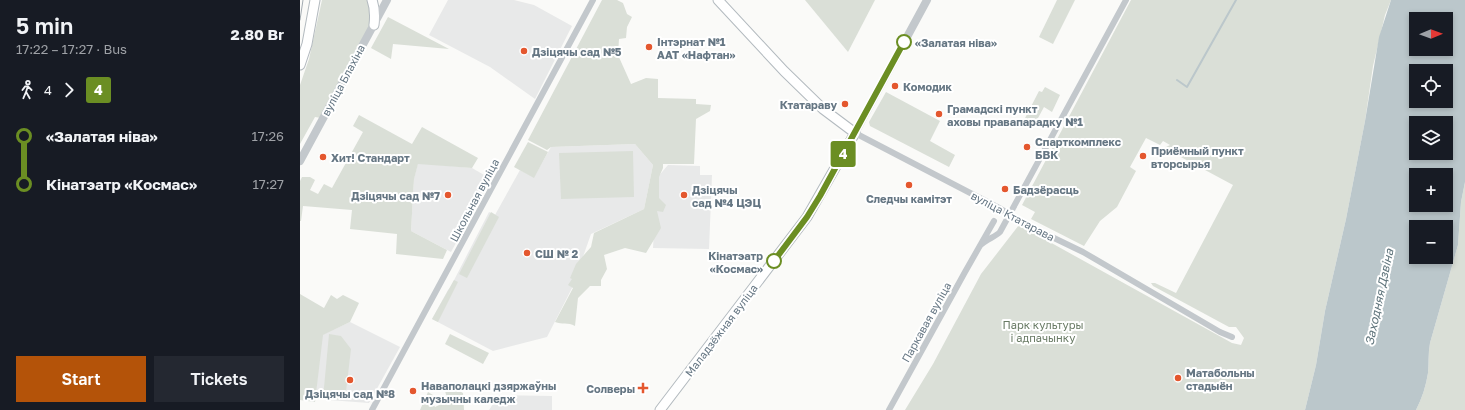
<!DOCTYPE html>
<html lang="en">
<head>
<meta charset="utf-8">
<style>
  :root { --surface:#171b24; --page:#242831; --text:#f1f3f6; --muted:#9ea1a6; --accent:#b45309 }
  body { margin:0; font-family:"Golos Text",sans-serif; background:var(--page); color:var(--text); height:100vh; display:flex; flex-direction:column; font-size:15px; white-space:nowrap }
  * { box-sizing:border-box; margin:0 }
  p { font-size:13px; color:var(--muted) }
  .icon { flex:none; width:22px; height:22px; fill:none; stroke:currentColor; stroke-width:2; stroke-linecap:round; stroke-linejoin:round }
  .map { position:relative; flex:1; overflow:hidden }
  .panel { display:flex; flex-direction:column; background:var(--surface); width:300px }
  .panel>* { flex:none }
  .badge { padding:0 8px; border-radius:3px; font-size:14px; line-height:26px }
  .needle { width:26px; rotate:89deg }
  .controls { position:absolute; left:1109px; top:12px; display:grid; gap:8px }
  .controls a { display:grid; place-items:center; width:44px; height:44px; border-radius:0px; background:var(--surface); box-shadow:0 2px 6px #0003; font-size:20px }
  .map>.badge { position:absolute; translate:-50% -50%; box-shadow:0 0 0 2px #fff }
  .legs { display:flex; align-items:center; gap:6px; height:44px; padding:0 16px; font-size:13px }
  .legs p { margin-inline-start:auto }
  .head { display:flex; align-items:center; justify-content:space-between; height:68px; padding:0 16px }
  h1 { font-size:22px; font-weight:600; line-height:30px }
  .cta { display:flex; gap:8px; margin-top:auto; padding:8px 16px }
  .cta a { flex:1; height:46px; border-radius:0px; background:var(--accent); color:#fff; font-size:16px; font-weight:600; line-height:46px; text-align:center }
  .cta a+a { background:var(--page); color:var(--text) }
  ul { padding:0 16px; list-style:none }
  li { display:flex; align-items:center; gap:14px; height:48px; font-size:15px }
  li i { display:grid; place-items:center; width:6px; height:100%; margin:0 5px; background:currentColor }
  li i::after { content:''; width:10px; height:10px; margin:-5px; border:3px solid; border-radius:50%; background:var(--surface) }
  li p { margin-inline-start:auto }
  li:first-child i { background:linear-gradient(#0000 50%,currentColor 0) }
  li:last-child i { background:linear-gradient(currentColor 50%,#0000 0) }
  main { display:flex; flex:1; min-height:0 }
  .map>svg:first-child { display:block }
  .built { fill:#e8e9e9 }
  .green { fill:#dadfd7 }
  .water { fill:#bbc7cb; fill-rule:evenodd }
  .lines { fill:none; stroke-linecap:round; stroke-linejoin:round }
  .stream { stroke:#bbc7cb; stroke-width:2 }
  .secondary-casing { stroke:#b3babf; stroke-width:11 }
  .minor { stroke:#c3c8cc; stroke-width:6 }
  .tertiary { stroke:#c3c8cc; stroke-width:8 }
  .secondary { stroke:#fff; stroke-width:9 }
  .tram { stroke:#a2aab0; stroke-width:1 }
  .line-1-casing { stroke:#fff; stroke-width:9 }
  .line-1 { stroke:#6b8e23; stroke-width:6 }
  .stop-1-dot { fill:#fff; stroke:#6b8e23; stroke-width:2 }
  .poi-dot { fill:#e4572e; stroke:#fff; stroke-width:1.5 }
  .labels { text-anchor:middle; dominant-baseline:central; stroke-width:4; stroke-linejoin:round; paint-order:stroke }
  .poi-label { font-size:11px; font-weight:bold; fill:#657683; stroke:#fff; text-anchor:start }
  .stop-label { font-size:11px; font-weight:bold; fill:#657683; stroke:#fff; text-anchor:start }
  .street-label { font-size:11px; fill:#657683; stroke:#fff }
  .park-label { font-size:11px; fill:#687a64; stroke:#fff }
  .water-label { font-size:12px; font-style:italic; fill:#60757c; stroke:#fff }
</style>
</head>
<body>
<main>
<section class="panel">
<div class="head"><div><h1>5 min</h1><p>17:22 – 17:27 · Bus</p></div><b>2.80 Br</b></div>
<div class="legs"><svg class="icon" aria-label="walk" viewBox="0 0 24 24"><circle cx="13" cy="4" r="2"/><path d="M13 8l-2 6 4 7M11 14l-3 7M7 12l3-4h3l4 4"/></svg>4<svg class="icon" aria-label="forward" viewBox="0 0 24 24"><path d="M9 5l7 7-7 7"/></svg><b class="badge" style="background:#6b8e23;color:#fff">4</b></div>
<ul>
<li><i style="color:#6b8e23"></i><b>«Залатая ніва»</b><p>17:26</p></li>
<li><i style="color:#6b8e23"></i><b>Кінатэатр «Космас»</b><p>17:27</p></li>
</ul>
<div class="cta"><a>Start</a><a>Tickets</a></div>
</section>
<div class="map">
<svg width="1165" height="410" viewBox="0 0 1165 410">
  <rect width="100%" height="100%" fill="#fafaf8"/>
  <!-- built -->
  <g class="built">
    <path d="M 148,0 L 214,0 L 234,5 L 272,26 L 235,99 L 190,67 L 129,35 Z"/>
    <path d="M 335,144 L 353,165 L 344,209 L 291,234 L 272,288 L 247,337 L 193,351 L 132,319 L 148,290 L 150,288 L 189,212 L 195,215 L 220,170 L 234,177 L 251,147 Z"/>
    <path d="M 118,163 L 172,168 L 191,179 L 151,252 L 111,231 L 114,178 Z"/>
    <path d="M 368,165 L 400,166 L 400,175 L 412,175 L 409,249 L 353,248 L 357,178 Z"/>
    <path d="M 50,322 L 100,347 L 69,403 L 15,399 L 22,335 Z"/>
    <path d="M 199,395 L 252,396 L 252,410 L 189,410 Z"/>
  </g>
  <!-- green -->
  <g class="green">
    <path d="M 22,0 L 69,0 L 73,19 L 21,118 L 15,117 L 0,144 L 0,85 L 9,59 Z"/>
    <path d="M 302,0 L 317,0 L 323,3 L 327,14 L 332,17 L 327,27 L 326,38 L 319,39 L 318,55 L 331,84 L 346,78 L 358,79 L 358,98 L 396,99 L 396,104 L 411,105 L 410,111 L 396,119 L 394,164 L 363,164 L 363,168 L 359,177 L 359,198 L 366,205 L 363,212 L 357,211 L 361,228 L 346,253 L 325,248 L 304,255 L 307,269 L 301,280 L 301,286 L 290,286 L 278,298 L 275,326 C 268,322 262,325 255,322 L 273,288 L 268,285 L 272,279 L 270,278 L 276,264 L 291,247 L 294,233 L 344,209 L 353,165 L 335,144 L 251,147 L 247,150 L 228,140 Z"/>
    <path d="M 505,0 L 575,0 L 548,52 Z"/>
    <path d="M 757,0 L 775,0 L 753,44 L 739,37 Z"/>
    <path d="M 831,0 L 1091,0 L 1085,15 L 1073,66 L 1065,121 L 1046,219 L 1025,311 L 1016,365 L 1005,410 L 605,410 L 633,364 L 681,274 L 719,225 L 932,343 L 941,345 L 944,338 L 936,327 L 929,327 L 853,286 L 851,283 L 855,283 L 876,293 L 933,185 L 864,148 L 870,145 L 863,141 L 860,145 L 846,138 L 830,167 L 836,171 L 817,207 L 800,221 L 784,246 L 731,219 L 735,212 L 722,205 Z"/>
    <path d="M 88,17 L 149,49 L 93,44 L 91,59 L 71,48 Z"/>
    <path d="M 745,87 L 760,95 L 752,112 L 744,107 L 732,129 L 722,124 L 739,91 L 742,92 Z"/>
    <path d="M 586,92 L 640,121 L 630,141 L 655,155 L 649,167 L 570,126 L 569,122 Z"/>
    <path d="M 59,115 L 112,144 L 122,127 L 178,158 L 172,168 L 118,164 L 114,179 L 111,231 L 147,250 L 143,259 L 96,254 L 97,234 L 50,229 L 52,210 L 3,206 L 1,221 L 0,221 L 0,181 L 2,177 L 10,177 L 15,180 L 10,190 L 18,194 L 24,184 L 32,188 L 63,132 L 53,126 Z"/>
    <path d="M 228,142 L 248,152 L 234,178 L 214,167 Z"/>
    <path d="M 333,151 L 334,197 L 261,199 L 259,153 Z"/>
    <path d="M 1165,182 L 1165,410 L 1116,410 C 1122,398 1126,386 1128,373 C 1129,363 1128,353 1130,343 L 1158,245 L 1161,202 Z"/>
    <path d="M 191,212 L 199,217 L 167,278 L 159,274 Z"/>
    <path d="M 154,280 L 158,282 L 138,322 L 132,319 Z"/>
    <path d="M 0,294 L 24,308 L 31,295 L 37,299 L 43,295 L 59,303 L 50,322 L 23,335 L 15,402 L 0,400 Z"/>
    <path d="M 29,334 L 41,336 L 51,349 L 45,400 L 23,398 Z"/>
    <path d="M 150,334 L 189,353 L 183,364 L 145,344 Z"/>
    <path d="M 142,382 L 163,393 L 164,410 L 120,410 L 128,392 L 133,395 L 132,402 L 135,407 L 148,401 L 145,391 L 138,385 Z"/>
  </g>
  <!-- water -->
  <path class="water" d="M 1091,0 L 1165,0 L 1165,182 L 1161,202 L 1158,245 L 1130,343 C 1128,353 1129,363 1128,373 C 1126,386 1122,398 1116,410 L 1005,410 L 1016,365 L 1025,311 L 1046,219 L 1065,121 L 1079,37 ZM 1116,19 L 1146,19 L 1146,49 L 1116,49 ZM 1116,71 L 1146,71 L 1146,101 L 1116,101 ZM 1116,123 L 1146,123 L 1146,153 L 1116,153 ZM 1116,175 L 1146,175 L 1146,205 L 1116,205 ZM 1116,227 L 1146,227 L 1146,257 L 1116,257 Z"/>
  <g class="lines">
    <!-- stream -->
    <path class="stream" d="M 877,80 L 887,87 L 936,0"/>
    <defs>
      <g id="secondary">
        <path d="M 72,0 C 75,8 75,16 74,25"/>
        <path d="M 0,65 L 7,44 L 15,0"/>
        <path d="M 360,410 L 507,217 L 555,133 L 523,109 L 484,71 L 418,0"/>
      </g>
    </defs>
    <!-- secondary casing -->
    <use href="#secondary" class="secondary-casing"/>
    <!-- minor -->
    <g class="minor">
      <path d="M 555,133 L 701,209 L 725,224 L 783,252 L 920,332 L 932,337"/>
      <path d="M 682,244 C 687,239 695,237 700,232 L 826,0"/>
      <path d="M 72,410 L 293,0"/>
      <path d="M 589,410 L 665,272 L 694,221"/>
    </g>
    <!-- tertiary -->
    <g class="tertiary">
      <path d="M 555,133 L 627,0"/>
      <path d="M 0,161 L 87,0"/>
    </g>
    <!-- secondary -->
    <use href="#secondary" class="secondary"/>
    <!-- tram -->
    <path class="tram" d="M 0,20 L 3,0"/>
  </g>
  <g class="lines">
    <defs>
      <path id="line-1" d="M 474,261 L 507,217 L 520,196 L 604,42"/>
    </defs>
    <!-- line-1 casing -->
    <use href="#line-1" class="line-1-casing"/>
    <!-- line-1 -->
    <use href="#line-1" class="line-1"/>
  </g>
  <!-- markers -->
  <g class="stop-1-dot">
    <circle cx="604" cy="42" r="7"/>
    <circle cx="474" cy="261" r="7"/>
  </g>
  <g class="poi-dot">
    <circle cx="349" cy="47" r="4"/>
    <circle cx="224" cy="51" r="4"/>
    <circle cx="595" cy="86" r="4"/>
    <circle cx="545" cy="104" r="4"/>
    <circle cx="639" cy="114" r="4"/>
    <circle cx="727" cy="147" r="4"/>
    <circle cx="843" cy="156" r="4"/>
    <circle cx="23" cy="157" r="4"/>
    <circle cx="609" cy="185" r="4"/>
    <circle cx="705" cy="189" r="4"/>
    <circle cx="148" cy="195" r="4"/>
    <circle cx="384" cy="195" r="4"/>
    <circle cx="227" cy="253" r="4"/>
    <circle cx="878" cy="378" r="4"/>
    <circle cx="50" cy="380" r="4"/>
    <path d="M341 382h4v4h4v4h-4v4h-4v-4h-4v-4h4z"/>
    <circle cx="113" cy="391" r="4"/>
  </g>
  <g class="labels">
    <!-- poi labels -->
    <g class="poi-label">
      <text x="357" y="41">Інтэрнат №1<tspan x="357" dy="13">ААТ «Нафтан»</tspan></text>
      <text x="232" y="51">Дзіцячы сад №5</text>
      <text x="603" y="86">Комодик</text>
      <text x="537" y="104" text-anchor="end">Ктатараву</text>
      <text x="647" y="108">Грамадскі пункт<tspan x="647" dy="13">аховы правапарадку №1</tspan></text>
      <text x="735" y="141">Спарткомплекс<tspan x="735" dy="13">БВК</tspan></text>
      <text x="851" y="150">Приёмный пункт<tspan x="851" dy="13">вторсырья</tspan></text>
      <text x="31" y="157">Хит! Стандарт</text>
      <text x="392" y="189">Дзіцячы<tspan x="392" dy="13">сад №4 ЦЭЦ</tspan></text>
      <text x="713" y="189">Бадзёрасць</text>
      <text x="140" y="195" text-anchor="end">Дзіцячы сад №7</text>
      <text x="609" y="198" text-anchor="middle">Следчы камітэт</text>
      <text x="235" y="253">СШ № 2</text>
      <text x="886" y="372">Матабольны<tspan x="886" dy="13">стадыён</tspan></text>
      <text x="121" y="385">Наваполацкі дзяржаўны<tspan x="121" dy="13">музычны каледж</tspan></text>
      <text x="335" y="388" text-anchor="end">Солверы</text>
      <text x="50" y="393" text-anchor="middle">Дзіцячы сад №8</text>
    </g>
    <!-- stop labels -->
    <g class="stop-label">
      <text x="615" y="42">«Залатая ніва»</text>
      <text x="463" y="255" text-anchor="end">Кінатэатр<tspan x="463" dy="13">«Космас»</tspan></text>
    </g>
    <!-- street labels -->
    <g class="street-label">
      <text transform="translate(43 80) rotate(-62)">вуліца Блахіна</text>
      <text transform="translate(174 200) rotate(-62)">Школьная вуліца</text>
      <text transform="translate(713 216) rotate(28)">вуліца Ктатарава</text>
      <text transform="translate(626 322) rotate(-61)">Паркавая вуліца</text>
      <text transform="translate(421 330) rotate(-53)">Маладзёжная вуліца</text>
    </g>
    <!-- park labels -->
    <g class="park-label">
      <text x="743" y="324">Парк культуры<tspan x="743" dy="13">і адпачынку</tspan></text>
    </g>
    <!-- water labels -->
    <g class="water-label">
      <text transform="translate(1079 297) rotate(-78)">Заходняя Дзвіна</text>
    </g>
  </g>
</svg>
<div class="controls">
<a><svg class="needle" viewBox="-14 -14 28 28"><path d="M0-13l5 13h-10z" fill="#e53935"/><path d="M0 13l5-13h-10z" fill="#9ea1a6"/></svg></a>
<a><svg class="icon" aria-label="locate" viewBox="0 0 24 24"><circle cx="12" cy="12" r="6"/><path d="M12 2v4M12 18v4M2 12h4M18 12h4"/></svg></a>
<a><svg class="icon" aria-label="layers" viewBox="0 0 24 24"><path d="M12 4l9 5-9 5-9-5zM3 14l9 5 9-5"/></svg></a>
<a>+</a>
<a>−</a>
</div>
<b class="badge" style="left:543px;top:154px;background:#6b8e23;color:#fff">4</b>
</div>
</main>
</body>
</html>
